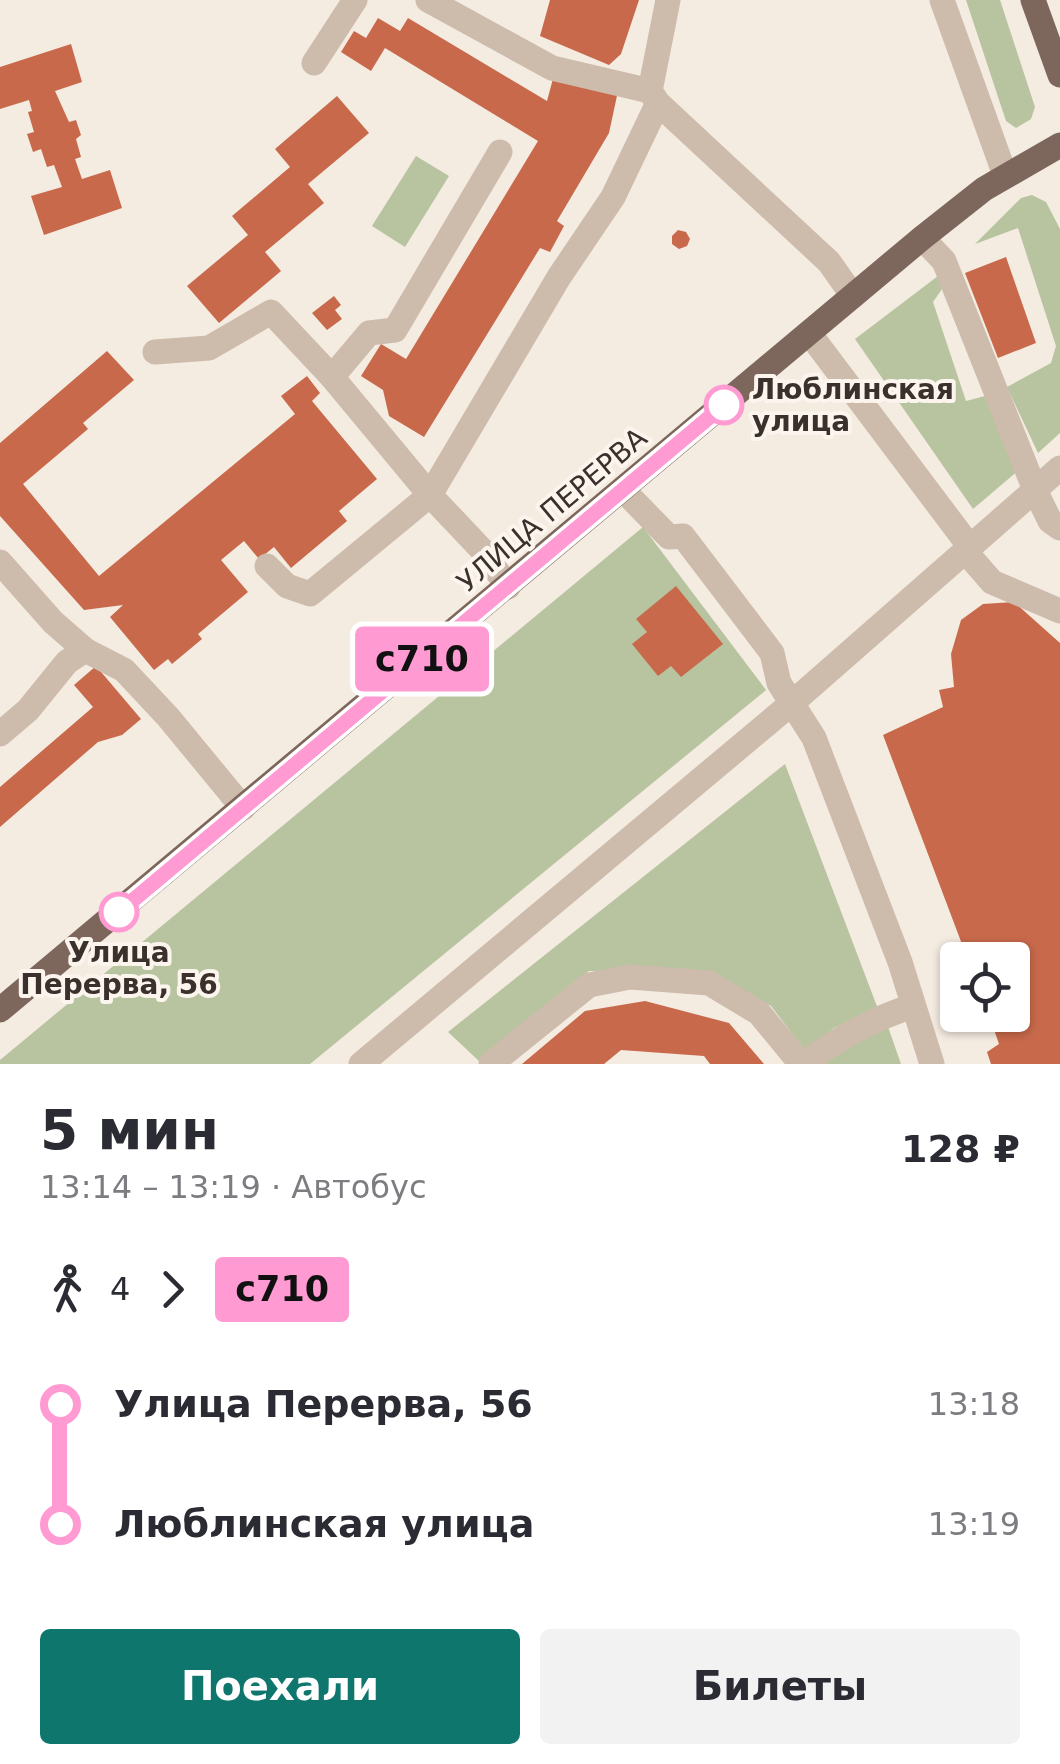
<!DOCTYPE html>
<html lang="ru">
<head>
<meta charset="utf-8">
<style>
  :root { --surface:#fff; --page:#f2f2f3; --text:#2b2b33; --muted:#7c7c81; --accent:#0f766e }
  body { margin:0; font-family:"DejaVu Sans",sans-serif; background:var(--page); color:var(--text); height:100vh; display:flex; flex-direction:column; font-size:38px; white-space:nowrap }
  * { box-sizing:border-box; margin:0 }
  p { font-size:32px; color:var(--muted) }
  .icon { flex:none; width:55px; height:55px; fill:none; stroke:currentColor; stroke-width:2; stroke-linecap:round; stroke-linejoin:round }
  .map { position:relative; height:1064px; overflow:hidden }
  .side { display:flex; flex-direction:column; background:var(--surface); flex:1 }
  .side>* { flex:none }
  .badge { padding:0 20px; border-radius:8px; font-size:35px; line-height:65px }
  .tools { position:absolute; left:940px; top:942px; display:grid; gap:20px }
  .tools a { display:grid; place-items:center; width:90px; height:90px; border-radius:10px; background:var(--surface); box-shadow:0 2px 8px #0004; font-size:50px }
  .map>.badge { position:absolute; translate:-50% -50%; box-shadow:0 0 0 5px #fff }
  .legs { display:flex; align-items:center; gap:15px; height:110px; padding:0 40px; font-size:32px }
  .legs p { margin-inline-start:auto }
  .headline { display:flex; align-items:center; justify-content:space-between; height:170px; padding:0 40px }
  h1 { font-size:55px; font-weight:700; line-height:75px }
  .action { display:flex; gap:20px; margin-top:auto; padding:20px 40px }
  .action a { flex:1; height:115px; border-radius:10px; background:var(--accent); color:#fff; font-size:40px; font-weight:700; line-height:115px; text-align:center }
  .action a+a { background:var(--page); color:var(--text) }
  ul { padding:0 40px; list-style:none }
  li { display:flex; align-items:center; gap:35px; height:120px; font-size:38px }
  li i { display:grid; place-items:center; width:15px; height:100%; margin:0 12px; background:currentColor }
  li i::after { content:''; width:25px; height:25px; margin:-12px; border:8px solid; border-radius:50%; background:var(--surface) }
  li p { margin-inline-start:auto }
  li:first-child i { background:linear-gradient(#0000 50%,currentColor 0) }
  li:last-child i { background:linear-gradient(currentColor 50%,#0000 0) }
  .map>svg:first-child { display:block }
  .green { fill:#b8c4a0 }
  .building { fill:#c8694b }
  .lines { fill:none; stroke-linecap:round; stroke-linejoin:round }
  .minor { stroke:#cdbbac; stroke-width:25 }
  .major { stroke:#7d675c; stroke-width:25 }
  .line-1-casing { stroke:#fff; stroke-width:22 }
  .line-1 { stroke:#ff9ad2; stroke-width:15 }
  .stop-1-dot { fill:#fff; stroke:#ff9ad2; stroke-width:5 }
  .labels { text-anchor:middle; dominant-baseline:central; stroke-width:8; stroke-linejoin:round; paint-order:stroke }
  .stop-label { font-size:28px; font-weight:bold; fill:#3b302b; stroke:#fbf5ee; text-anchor:start }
  .street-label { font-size:28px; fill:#3b302b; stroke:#fbf5ee }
</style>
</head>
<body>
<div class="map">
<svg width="1060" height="1064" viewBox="0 0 1060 1064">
  <rect width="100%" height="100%" fill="#f4ebe1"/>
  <!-- green -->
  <g class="green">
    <path d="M 966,0 L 1000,0 L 1035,107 L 1031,119 L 1016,128 L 1006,121 Z"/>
    <path d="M 416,156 L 449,176 L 405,247 L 372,226 Z"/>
    <path d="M 1032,195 L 1046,202 L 1060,229 L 1060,433 L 1038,453 L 1007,387 L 1051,363 L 1056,346 L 1018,228 L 975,244 L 1021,198 Z"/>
    <path d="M 938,276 L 942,289 L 933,302 L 966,401 L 985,396 L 1019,470 L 973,509 L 855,339 Z"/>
    <path d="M 643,527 L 766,690 L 310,1064 L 0,1064 L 0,1060 Z"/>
    <path d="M 785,764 L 878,1009 L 834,1028 L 806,1052 L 771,1006 L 714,973 L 589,971 L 479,1061 L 448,1032 Z"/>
    <path d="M 887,1024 L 901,1064 L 820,1064 Z"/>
  </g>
  <!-- building -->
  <g class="building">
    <path d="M 550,0 L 639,0 L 621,54 L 609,65 L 540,36 Z"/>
    <path d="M 378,18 L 400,31 L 408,18 L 547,101 L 554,75 L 618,91 L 609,133 L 557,221 L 564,226 L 550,252 L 540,248 L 424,437 L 389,416 L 383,390 L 361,376 L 381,344 L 406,359 L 538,141 L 385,48 L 371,71 L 341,52 L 354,31 L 366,38 Z"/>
    <path d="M 71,44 L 82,82 L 55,91 L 69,122 L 76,120 L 81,135 L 76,139 L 81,157 L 75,159 L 82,179 L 110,170 L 122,208 L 44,235 L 31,196 L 62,187 L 54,165 L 47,167 L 41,149 L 33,152 L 27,134 L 34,132 L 28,112 L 32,111 L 29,100 L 0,109 L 0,67 Z"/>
    <path d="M 337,96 L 369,133 L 308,184 L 324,203 L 265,252 L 281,271 L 219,323 L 187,286 L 248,235 L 232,216 L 290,167 L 275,149 Z"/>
    <path d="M 678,230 L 686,232 L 690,239 L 687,246 L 679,249 L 672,244 L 672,236 Z"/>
    <path d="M 1006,257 L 1036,343 L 998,358 L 965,273 Z"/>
    <path d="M 334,296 L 341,305 L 335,310 L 342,319 L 327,330 L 312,313 Z"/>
    <path d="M 107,351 L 134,380 L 83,423 L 88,429 L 23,484 L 99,576 L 295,414 L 281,396 L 307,376 L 320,393 L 312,401 L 377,479 L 339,511 L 347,521 L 291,568 L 274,547 L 259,559 L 244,541 L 221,560 L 248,592 L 198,634 L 202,639 L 172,664 L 168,659 L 154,670 L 110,617 L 123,605 L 84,610 L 0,516 L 0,443 Z"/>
    <path d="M 676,586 L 723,644 L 681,677 L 671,666 L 658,676 L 632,644 L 647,632 L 636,619 Z"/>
    <path d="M 1014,602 L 1060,643 L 1060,1064 L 991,1064 L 987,1052 L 999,1044 L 989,1015 L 1012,1015 L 1012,960 L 968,960 L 883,735 L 943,707 L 939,690 L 954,687 L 951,654 L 961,620 L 983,604 Z"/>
    <path d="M 96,666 L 141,719 L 122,735 L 98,742 L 0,827 L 0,787 L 93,707 L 74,685 Z"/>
    <path d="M 645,1001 L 729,1023 L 764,1064 L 710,1064 L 704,1056 L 621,1050 L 604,1064 L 522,1064 L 585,1011 Z"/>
  </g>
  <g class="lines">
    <!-- minor -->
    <g class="minor">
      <path d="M 428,0 L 552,68 L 650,91"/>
      <path d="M 668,0 L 650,91 L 658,103 L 829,262 L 853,296"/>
      <path d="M 942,0 L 1005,175"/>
      <path d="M 314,63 L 355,0"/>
      <path d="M 922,238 L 944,261 L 1035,490 L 1050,521 L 1060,528"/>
      <path d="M 809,333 L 970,547"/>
      <path d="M 155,352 L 209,348 L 271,312 L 332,377 L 430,495 L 310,594 L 287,586 L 267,566"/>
      <path d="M 332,377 L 369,333 L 395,330 L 500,152"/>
      <path d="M 623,490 L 669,537 L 683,536 L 772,653 L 779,683 L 814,738 L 900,962 L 932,1064"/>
      <path d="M 965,551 L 992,582 L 1060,611"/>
      <path d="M 0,562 L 53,622 L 85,650 L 124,670 L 168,717 L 243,808"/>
      <path d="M 508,587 L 482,550 L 430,495 L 559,277 L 613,197 L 658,103"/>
      <path d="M 0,734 L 28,710 L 67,662 L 85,650"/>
      <path d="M 361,1064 L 792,703 L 1060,468"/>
      <path d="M 491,1064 L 589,985 L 630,977 L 709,983 L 759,1013 L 801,1064"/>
      <path d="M 804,1064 C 838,1038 872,1019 913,1006"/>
    </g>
    <!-- major -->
    <g class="major">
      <path d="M 1033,0 L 1060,75"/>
      <path d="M 0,1010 L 922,238 L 984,189 L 1060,145"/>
    </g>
  </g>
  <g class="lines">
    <defs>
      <path id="line-1" d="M 119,912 L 724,405"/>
    </defs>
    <!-- line-1 casing -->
    <use href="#line-1" class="line-1-casing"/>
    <!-- line-1 -->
    <use href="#line-1" class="line-1"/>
  </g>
  <!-- markers -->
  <g class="stop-1-dot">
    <circle cx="724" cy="405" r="18"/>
    <circle cx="119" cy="912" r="18"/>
  </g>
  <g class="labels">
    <!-- stop labels -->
    <g class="stop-label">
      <text x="752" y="389">Люблинская<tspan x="752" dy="32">улица</tspan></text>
      <text x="119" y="952" text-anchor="middle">Улица<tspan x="119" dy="32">Перерва, 56</tspan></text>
    </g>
    <!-- street labels -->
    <g class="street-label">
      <text transform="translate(552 510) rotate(-40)">УЛИЦА ПЕРЕРВА</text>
    </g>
  </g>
</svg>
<div class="tools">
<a><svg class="icon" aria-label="locate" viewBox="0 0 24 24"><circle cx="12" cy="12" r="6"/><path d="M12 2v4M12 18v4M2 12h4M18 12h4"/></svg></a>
</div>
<b class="badge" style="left:422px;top:659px;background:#ff9ad2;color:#111">с710</b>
</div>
<section class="side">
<div class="headline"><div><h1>5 мин</h1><p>13:14 – 13:19 · Автобус</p></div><b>128 ₽</b></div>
<div class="legs"><svg class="icon" aria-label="walk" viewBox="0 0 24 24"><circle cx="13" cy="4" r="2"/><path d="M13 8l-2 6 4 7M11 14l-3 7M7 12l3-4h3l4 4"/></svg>4<svg class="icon" aria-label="forward" viewBox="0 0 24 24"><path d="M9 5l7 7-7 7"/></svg><b class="badge" style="background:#ff9ad2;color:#111">с710</b></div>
<ul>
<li><i style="color:#ff9ad2"></i><b>Улица Перерва, 56</b><p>13:18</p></li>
<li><i style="color:#ff9ad2"></i><b>Люблинская улица</b><p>13:19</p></li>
</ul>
<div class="action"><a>Поехали</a><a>Билеты</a></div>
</section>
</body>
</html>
